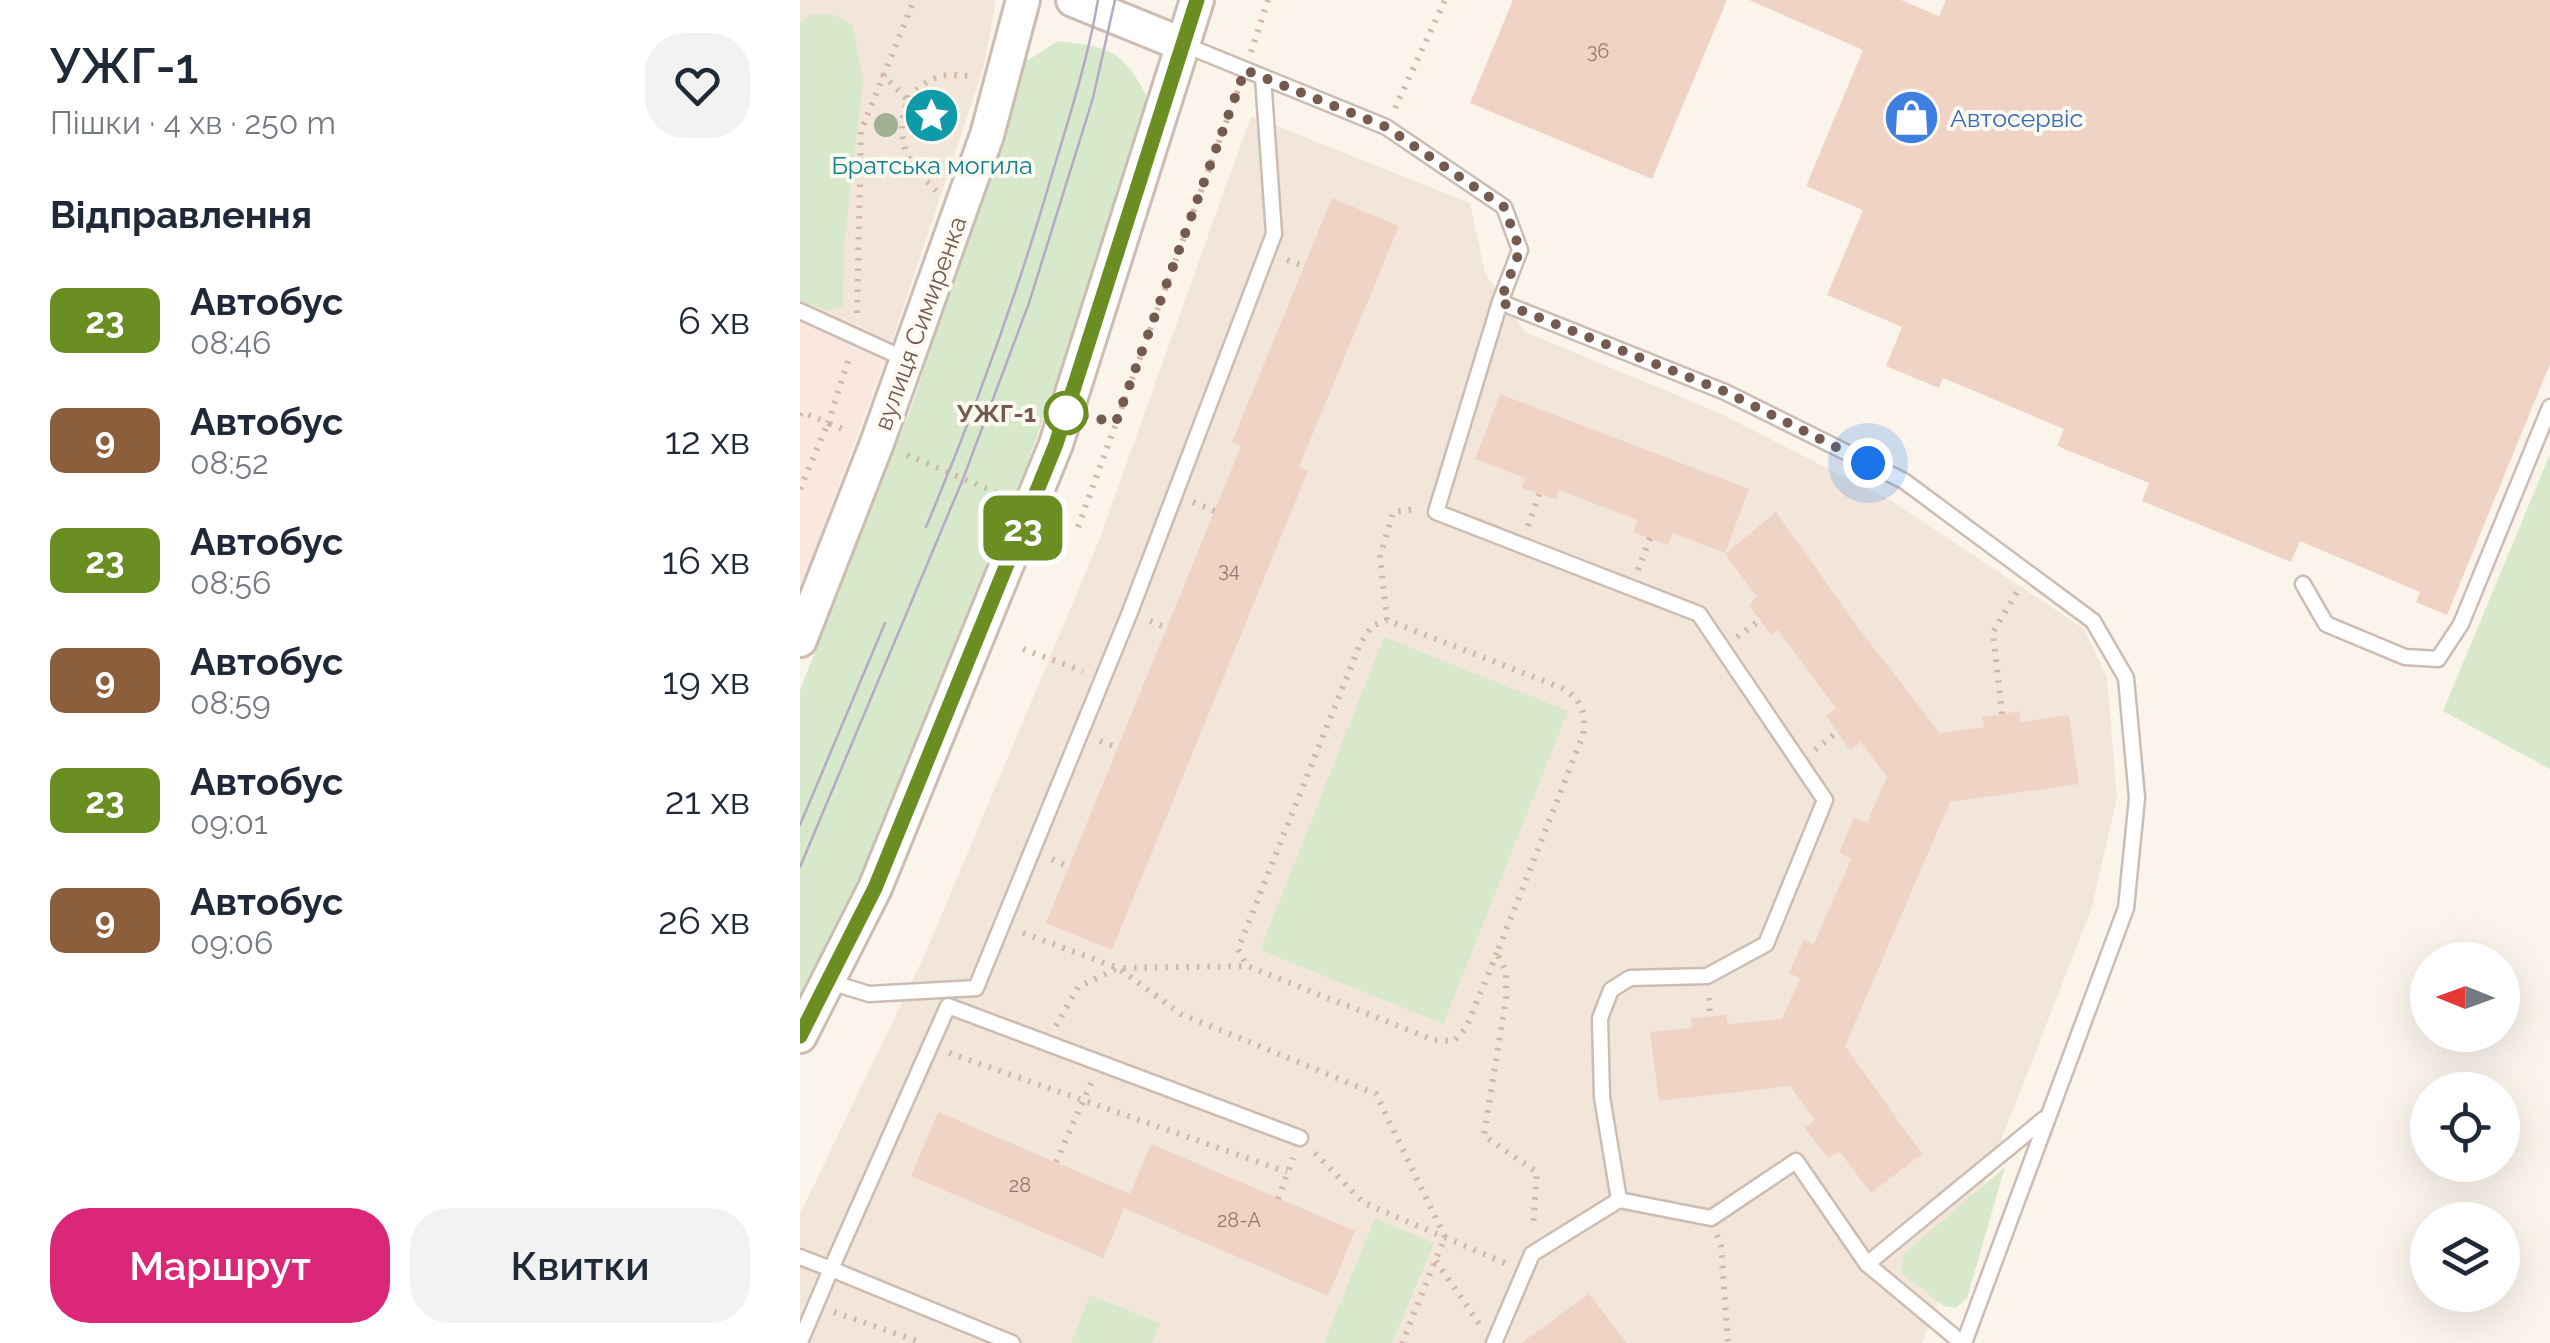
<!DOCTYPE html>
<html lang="uk">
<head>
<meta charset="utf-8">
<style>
  :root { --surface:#fff; --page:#f2f2f3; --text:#1f2937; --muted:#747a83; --accent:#db2777 }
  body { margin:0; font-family:Raleway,sans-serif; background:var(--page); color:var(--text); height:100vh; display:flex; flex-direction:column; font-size:38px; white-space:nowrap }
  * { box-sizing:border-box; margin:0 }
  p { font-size:32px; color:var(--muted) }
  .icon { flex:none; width:55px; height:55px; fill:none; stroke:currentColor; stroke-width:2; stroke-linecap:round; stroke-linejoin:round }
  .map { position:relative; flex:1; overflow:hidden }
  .panel { display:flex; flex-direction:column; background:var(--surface); width:800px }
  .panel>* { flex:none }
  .badge { padding:0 20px; border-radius:15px; font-size:35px; line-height:65px }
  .needle { width:65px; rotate:271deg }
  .fabs { position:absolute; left:1610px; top:942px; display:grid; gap:20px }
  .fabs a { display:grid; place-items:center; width:110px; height:110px; border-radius:50%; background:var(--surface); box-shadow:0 10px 40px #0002; font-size:50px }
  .you { position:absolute; width:50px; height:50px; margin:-25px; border:8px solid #fff; border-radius:50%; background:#1a73e8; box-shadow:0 0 0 15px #1a73e833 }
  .map>.badge { position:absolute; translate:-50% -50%; box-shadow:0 0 0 5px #fff }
  h2 { padding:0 50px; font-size:38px; line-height:90px }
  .round { display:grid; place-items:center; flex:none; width:105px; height:105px; border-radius:40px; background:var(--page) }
  .headline { display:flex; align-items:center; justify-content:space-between; height:170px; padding:0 50px }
  h1 { font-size:48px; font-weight:600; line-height:75px }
  .primary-button { display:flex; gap:20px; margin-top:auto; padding:20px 50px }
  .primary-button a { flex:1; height:115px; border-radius:40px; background:var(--accent); color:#fff; font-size:40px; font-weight:600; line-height:115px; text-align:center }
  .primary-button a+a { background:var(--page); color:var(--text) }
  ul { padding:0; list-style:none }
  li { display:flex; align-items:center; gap:30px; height:120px; padding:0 50px }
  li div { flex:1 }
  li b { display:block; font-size:38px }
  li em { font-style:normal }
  li .badge { min-width:110px; font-weight:700; text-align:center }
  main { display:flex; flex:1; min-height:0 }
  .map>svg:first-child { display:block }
  .residential { fill:#f2e6da }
  .commercial { fill:#fae7e0 }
  .green { fill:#d7e9ca }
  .building { fill:#efd4c5 }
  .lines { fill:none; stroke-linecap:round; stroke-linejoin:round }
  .service-casing { stroke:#cdbcb1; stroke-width:19 }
  .tertiary-casing { stroke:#cdbcb1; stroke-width:38 }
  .path { stroke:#d4b7a7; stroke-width:6; stroke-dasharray:2.5 8; stroke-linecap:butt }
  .service { stroke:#fff; stroke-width:14 }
  .tertiary { stroke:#fff; stroke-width:32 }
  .tram { stroke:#b7a9c5; stroke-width:2.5 }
  .tree { fill:#a1b091 }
  .line-casing { stroke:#fff; stroke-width:22 }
  .line { stroke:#6b8e23; stroke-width:15 }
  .walk { stroke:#755b4f; stroke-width:10; stroke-dasharray:0 18 }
  .stop-dot { fill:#fff; stroke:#6b8e23; stroke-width:5 }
  .labels { text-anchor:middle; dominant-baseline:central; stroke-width:8; stroke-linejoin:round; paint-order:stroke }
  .number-label { font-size:20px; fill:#94796c }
  .shop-label { font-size:25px; fill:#366cbe; stroke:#fef9f1; text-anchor:start }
  .culture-label { font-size:25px; fill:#0d838f; stroke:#fef9f1 }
  .street-label { font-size:25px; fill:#755b4f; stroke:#fef9f1 }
  .stop-label { font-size:25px; font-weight:bold; fill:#755b4f; stroke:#fef9f1; text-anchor:end }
</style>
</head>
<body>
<main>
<section class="panel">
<div class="headline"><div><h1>УЖГ-1</h1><p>Пішки · 4 хв · 250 m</p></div><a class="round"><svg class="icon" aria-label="heart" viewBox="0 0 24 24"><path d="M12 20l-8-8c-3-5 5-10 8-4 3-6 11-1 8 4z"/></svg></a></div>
<h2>Відправлення</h2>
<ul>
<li><span class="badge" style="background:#6b8e23;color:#fff">23</span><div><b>Автобус</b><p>08:46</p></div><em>6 хв</em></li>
<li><span class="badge" style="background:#8b5e3c;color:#fff">9</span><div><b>Автобус</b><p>08:52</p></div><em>12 хв</em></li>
<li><span class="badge" style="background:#6b8e23;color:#fff">23</span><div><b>Автобус</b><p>08:56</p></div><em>16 хв</em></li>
<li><span class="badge" style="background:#8b5e3c;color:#fff">9</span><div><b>Автобус</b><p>08:59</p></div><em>19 хв</em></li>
<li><span class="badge" style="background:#6b8e23;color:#fff">23</span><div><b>Автобус</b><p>09:01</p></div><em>21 хв</em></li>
<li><span class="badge" style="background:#8b5e3c;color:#fff">9</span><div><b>Автобус</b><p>09:06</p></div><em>26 хв</em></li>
</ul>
<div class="primary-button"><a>Маршрут</a><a>Квитки</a></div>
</section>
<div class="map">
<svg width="1750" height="1343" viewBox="0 0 1750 1343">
  <rect width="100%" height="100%" fill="#fbf4eb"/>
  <!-- residential -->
  <g class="residential">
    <path d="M 0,0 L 196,0 L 184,66 L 92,341 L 0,299 Z"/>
    <path d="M 451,116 L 670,203 L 685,273 L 725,332 L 917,412 L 1090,500 L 1283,628 L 1307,677 L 1317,798 L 1291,910 L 1122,1343 L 0,1343 L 0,1214 L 126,952 L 298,543 Z"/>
  </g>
  <!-- commercial -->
  <path class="commercial" d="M 0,299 L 92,341 L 0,590 Z"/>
  <!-- green -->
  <g class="green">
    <path d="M 12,14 L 35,15 L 53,26 L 63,81 L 44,247 L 43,307 L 27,311 L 0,301 L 0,24 Z"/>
    <path d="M 258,41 C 314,47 324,52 350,102 C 252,408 144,712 0,1000 L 0,690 L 112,405 L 225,62 Z"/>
    <path d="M 1750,454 L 1750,769 L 1643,711 Z"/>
    <path d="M 584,637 L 768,711 L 643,1024 L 460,950 Z"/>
    <path d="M 1205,1167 L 1167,1298 L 1156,1308 L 1144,1306 L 1102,1274 L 1101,1261 L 1106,1252 Z"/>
    <path d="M 575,1218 L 634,1243 L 592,1343 L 524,1343 Z"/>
    <path d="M 290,1295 L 360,1323 L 352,1343 L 271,1343 Z"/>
  </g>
  <!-- building -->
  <g class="building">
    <path d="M 713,0 L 927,0 L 852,179 L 670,103 Z"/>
    <path d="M 949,0 L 1101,0 L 1139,16 L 1146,0 L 1750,0 L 1750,364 L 1647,615 L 1616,602 L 1620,592 L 1500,541 L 1491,562 L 1342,501 L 1349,483 L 1257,446 L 1264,429 L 1143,378 L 1139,388 L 1086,366 L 1102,327 L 1027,295 L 1063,210 L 1006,186 L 1063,50 Z"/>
    <path d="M 532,198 L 599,226 L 499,467 L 508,471 L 312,950 L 246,923 L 441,446 L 432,442 Z"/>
    <path d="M 700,394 L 949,489 L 925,553 L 872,533 L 868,545 L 833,532 L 837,520 L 759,490 L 756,499 L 722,488 L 725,478 L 675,459 Z"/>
    <path d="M 976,512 L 1060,630 L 1140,733 L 1184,727 L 1182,717 L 1202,714 L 1220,711 L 1220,722 L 1269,715 L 1279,784 L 1150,802 L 1045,1046 L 1122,1154 L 1071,1193 L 1039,1151 L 1029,1159 L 1017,1144 L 1005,1128 L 1015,1120 L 990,1086 L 859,1101 L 850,1032 L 892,1028 L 891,1018 L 926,1015 L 928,1024 L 982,1019 L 1000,978 L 989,973 L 1004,939 L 1014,944 L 1051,859 L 1039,853 L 1054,817 L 1067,823 L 1087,777 L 1061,742 L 1050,750 L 1026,716 L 1036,708 L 978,630 L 971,635 L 949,605 L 957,597 L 925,554 Z"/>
    <path d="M 138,1112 L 330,1194 L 351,1144 L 555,1231 L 528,1296 L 324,1208 L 303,1258 L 111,1176 Z"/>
    <path d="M 789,1294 L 827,1343 L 721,1343 Z"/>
  </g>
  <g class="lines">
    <defs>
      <g id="service">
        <path d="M 385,45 L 586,127 L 704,207 L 720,250 L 700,302 L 925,392 L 1104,481 L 1293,621 L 1326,678 L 1337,798 L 1326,908 L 1164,1343"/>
        <path d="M 0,311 L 105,359"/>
        <path d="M 1503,584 L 1526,624 L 1605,657 L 1638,659 L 1661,624 L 1750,407"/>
        <path d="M 30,982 L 69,994 L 176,988 L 330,612 L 474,234 L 463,77"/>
        <path d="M 819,1200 L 911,1218 L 996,1161 L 1067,1264 L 1162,1343"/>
        <path d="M 0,1257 L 31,1269 L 0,1342"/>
        <path d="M 1067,1264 L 1244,1119"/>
        <path d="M 212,1343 L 31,1269 L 148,1006 L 500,1138"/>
        <path d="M 694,1343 L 732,1254 L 819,1200 L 802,1097 L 800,1018 L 811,990 L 830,978 L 907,976 L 966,944 L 1025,800 L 899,614 L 636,512 L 700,302"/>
      </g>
      <g id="tertiary">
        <path d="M 273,0 L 384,45"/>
        <path d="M 0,640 L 77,443 L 187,135 L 223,0"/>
        <path d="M 0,1036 L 75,888 L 256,444 L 397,0"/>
      </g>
    </defs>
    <!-- service casing -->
    <use href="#service" class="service-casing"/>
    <!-- tertiary casing -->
    <use href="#tertiary" class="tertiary-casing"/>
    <!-- path -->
    <g class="path">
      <path d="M 451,52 L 468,0"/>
      <path d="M 82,74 L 108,100"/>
      <path d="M 595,108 L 645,0"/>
      <path d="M 136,191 C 130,184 120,176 114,168 C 93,134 98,89 141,76 C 151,74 164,76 173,76"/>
      <path d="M 487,260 L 504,266"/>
      <path d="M 57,313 L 61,131 L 114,0"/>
      <path d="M 0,415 L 2,412 L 28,423 L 50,355"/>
      <path d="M 107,455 L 202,495"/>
      <path d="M 0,489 L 28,423 L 49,432"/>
      <path d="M 393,502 L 415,511"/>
      <path d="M 728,526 L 739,494"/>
      <path d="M 278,527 L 439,87"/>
      <path d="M 838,570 L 850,538"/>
      <path d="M 587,620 L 580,557 L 593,512 L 617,509"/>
      <path d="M 350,621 L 367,628"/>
      <path d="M 937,637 L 960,620"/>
      <path d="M 223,649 L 283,671"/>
      <path d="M 1202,714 L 1193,632 L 1217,592"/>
      <path d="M 300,741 L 318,748"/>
      <path d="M 1015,750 L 1037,732"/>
      <path d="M 252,859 L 269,867"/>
      <path d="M 223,933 L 318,968 L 381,1014 L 576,1094 L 645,1237 L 602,1343"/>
      <path d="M 697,953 L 666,1028 L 654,1041 L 634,1040 L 447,966 L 438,949 L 560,644 L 572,626 L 587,620 L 762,688 C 782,700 786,712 783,735 L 697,953 L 706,972 L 706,998 L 684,1136 L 737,1172 L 733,1228"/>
      <path d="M 909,998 L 910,1017"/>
      <path d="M 256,1026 L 278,987 L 318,968 L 446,966"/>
      <path d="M 149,1053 L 487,1172"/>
      <path d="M 515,1153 L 564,1203 L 705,1263"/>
      <path d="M 256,1162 L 292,1081"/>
      <path d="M 478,1199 L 493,1158"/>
      <path d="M 917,1235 L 921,1246 L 928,1343"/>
      <path d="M 636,1261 L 680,1325"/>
      <path d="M 34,1312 L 123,1343"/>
    </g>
    <!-- service -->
    <use href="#service" class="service"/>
    <!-- tertiary -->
    <use href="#tertiary" class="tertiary"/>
    <!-- tram -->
    <g class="tram">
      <path d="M 126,527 C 175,411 218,292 253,171 C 270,115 288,58 298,0"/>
      <path d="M 0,825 L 85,623"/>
      <path d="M 0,867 L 163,479 L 229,303 L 293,98 L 315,0"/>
    </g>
  </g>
  <!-- trees -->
  <circle class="tree" cx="86" cy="125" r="12"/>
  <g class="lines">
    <defs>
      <path id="line" d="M 0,1036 L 75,888 L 256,444 L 397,0"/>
    </defs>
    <!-- line casing -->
    <use href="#line" class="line-casing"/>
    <!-- line -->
    <use href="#line" class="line"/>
    <!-- walk -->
    <path class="walk" d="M 266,413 L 316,422 L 445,70 L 586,127 L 704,207 L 720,250 L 700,302 L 926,392 L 1068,463"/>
  </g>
  <!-- icons -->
  <defs>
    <symbol id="sight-disc" viewBox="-11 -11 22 22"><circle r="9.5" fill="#0f9aa8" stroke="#fef9f1"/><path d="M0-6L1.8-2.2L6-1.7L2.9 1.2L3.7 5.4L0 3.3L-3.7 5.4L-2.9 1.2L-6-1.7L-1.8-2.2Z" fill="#fff"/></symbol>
    <symbol id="shop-disc" viewBox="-11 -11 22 22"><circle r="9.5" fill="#3f7fe0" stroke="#fef9f1"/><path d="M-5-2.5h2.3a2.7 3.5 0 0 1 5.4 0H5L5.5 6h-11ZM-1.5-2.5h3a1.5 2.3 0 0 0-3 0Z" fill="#fff"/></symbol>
  </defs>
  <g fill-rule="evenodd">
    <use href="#sight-disc" x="100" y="84" width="63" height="63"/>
    <use href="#shop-disc" x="1080" y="86" width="63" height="63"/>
  </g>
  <!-- markers -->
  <circle class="stop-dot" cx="266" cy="413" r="20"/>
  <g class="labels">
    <!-- number labels -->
    <g class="number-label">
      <text x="798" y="51">36</text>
      <text x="429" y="570">34</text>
      <text x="220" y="1185">28</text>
      <text x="439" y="1220">28-А</text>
    </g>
    <!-- shop labels -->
    <g class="shop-label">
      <text x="1150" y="118">Автосервіс</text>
    </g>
    <!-- culture labels -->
    <g class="culture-label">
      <text x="132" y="165">Братська могила</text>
    </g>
    <!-- street labels -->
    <g class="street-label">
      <text transform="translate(120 323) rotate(-70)">вулиця Симиренка</text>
    </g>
    <!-- stop labels -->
    <g class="stop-label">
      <text x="236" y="413">УЖГ-1</text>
    </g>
  </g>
</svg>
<div class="fabs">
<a><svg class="needle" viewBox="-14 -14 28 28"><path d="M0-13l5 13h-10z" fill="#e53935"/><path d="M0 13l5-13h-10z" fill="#747a83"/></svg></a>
<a><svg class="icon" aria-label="locate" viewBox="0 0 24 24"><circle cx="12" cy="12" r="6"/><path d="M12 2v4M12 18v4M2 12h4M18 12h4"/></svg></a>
<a><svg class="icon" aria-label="layers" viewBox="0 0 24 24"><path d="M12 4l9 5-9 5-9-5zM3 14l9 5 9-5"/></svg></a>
</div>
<div class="you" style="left:1068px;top:463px"></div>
<b class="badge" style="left:223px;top:528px;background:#6b8e23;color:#fff">23</b>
</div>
</main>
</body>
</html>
